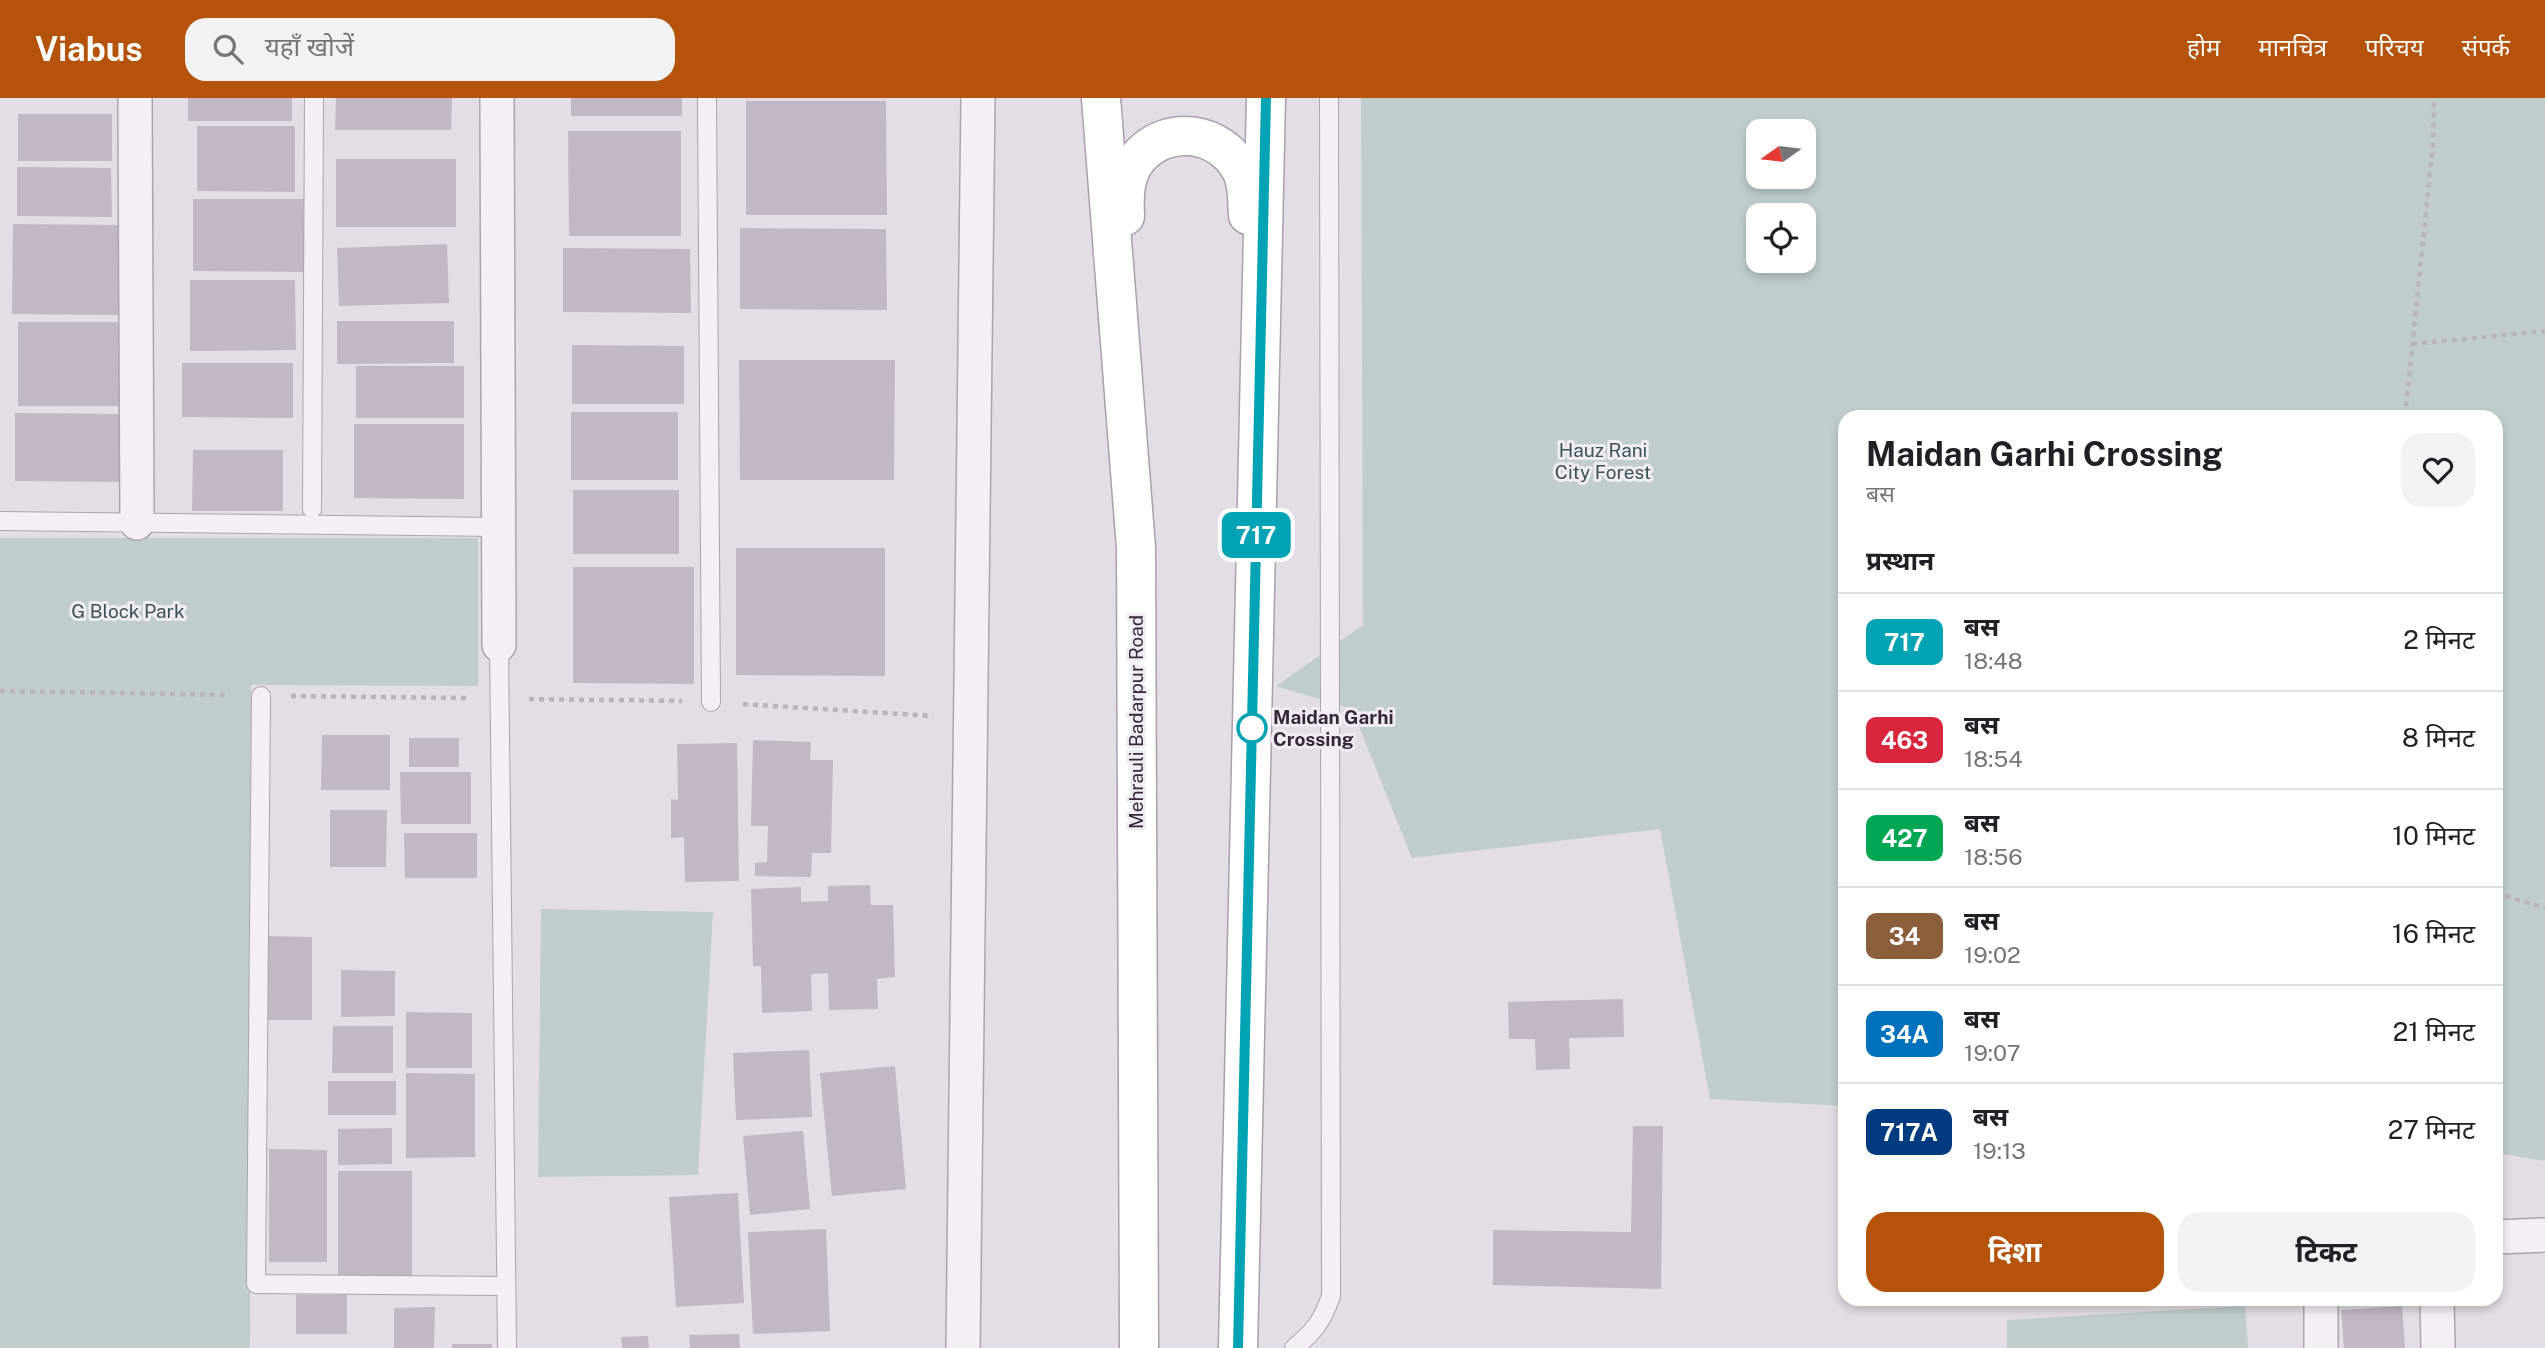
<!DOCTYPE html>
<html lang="hi">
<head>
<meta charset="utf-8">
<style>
  :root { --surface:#fff; --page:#f2f2f2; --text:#202124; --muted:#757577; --line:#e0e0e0; --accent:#b45309 }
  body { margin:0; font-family:"Public Sans","Noto Sans Devanagari",sans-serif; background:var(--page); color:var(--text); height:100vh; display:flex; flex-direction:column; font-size:26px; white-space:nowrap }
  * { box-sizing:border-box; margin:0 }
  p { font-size:23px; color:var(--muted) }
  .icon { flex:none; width:38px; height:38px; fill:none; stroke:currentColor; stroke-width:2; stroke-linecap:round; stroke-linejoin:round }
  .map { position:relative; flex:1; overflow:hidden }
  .drawer { position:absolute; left:1838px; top:312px; width:665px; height:896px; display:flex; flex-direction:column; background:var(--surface); border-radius:21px; box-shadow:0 4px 10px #0003 }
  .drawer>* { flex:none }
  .badge { padding:0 14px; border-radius:10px; font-size:24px; line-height:46px }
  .needle { width:46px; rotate:256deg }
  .controls { position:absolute; left:1746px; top:21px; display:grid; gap:14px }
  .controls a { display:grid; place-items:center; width:70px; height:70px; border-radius:14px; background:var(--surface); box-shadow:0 4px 10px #0003; font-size:35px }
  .map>.badge { position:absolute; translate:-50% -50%; box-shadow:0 0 0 4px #fff }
  h2 { padding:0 28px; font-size:26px; line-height:63px }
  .round { display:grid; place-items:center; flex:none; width:74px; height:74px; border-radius:21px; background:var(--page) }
  .headline { display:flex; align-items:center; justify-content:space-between; height:119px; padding:0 28px }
  h1 { font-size:33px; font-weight:700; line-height:52px }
  .primary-button { display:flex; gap:14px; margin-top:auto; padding:14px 28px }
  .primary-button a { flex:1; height:80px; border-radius:21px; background:var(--accent); color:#fff; font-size:28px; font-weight:700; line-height:80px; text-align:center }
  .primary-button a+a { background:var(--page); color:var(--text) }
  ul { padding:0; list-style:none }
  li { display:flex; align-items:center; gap:21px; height:98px; padding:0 28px; border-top:2px solid var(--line) }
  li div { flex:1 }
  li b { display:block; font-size:26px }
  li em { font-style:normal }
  li .badge { min-width:77px; font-weight:700; text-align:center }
  header { display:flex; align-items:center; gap:42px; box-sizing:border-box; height:98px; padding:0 35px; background:var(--accent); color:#fff }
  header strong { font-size:33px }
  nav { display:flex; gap:38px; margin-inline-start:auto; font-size:24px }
  .search { width:490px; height:63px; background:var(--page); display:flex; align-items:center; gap:18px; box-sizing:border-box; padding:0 24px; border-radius:21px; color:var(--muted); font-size:26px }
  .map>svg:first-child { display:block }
  .green { fill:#bfcecd; fill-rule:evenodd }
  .building { fill:#c2b7c4 }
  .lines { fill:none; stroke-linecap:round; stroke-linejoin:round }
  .lane-casing { stroke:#aca3ae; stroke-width:20 }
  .street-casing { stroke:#aca3ae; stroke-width:36 }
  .primary-casing { stroke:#ac9daf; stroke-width:41 }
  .path { stroke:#bbb3bc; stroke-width:4.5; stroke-dasharray:5 5; stroke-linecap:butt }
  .lane { stroke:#f3eff4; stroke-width:18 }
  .street { stroke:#f3eff4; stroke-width:33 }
  .primary { stroke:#fff; stroke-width:38 }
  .line-casing { stroke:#fff; stroke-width:16 }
  .line { stroke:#00a3b4; stroke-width:10 }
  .stop-dot { fill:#fff; stroke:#00a3b4; stroke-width:3.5 }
  .labels { text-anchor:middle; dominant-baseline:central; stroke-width:6; stroke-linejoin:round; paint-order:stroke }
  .park-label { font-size:19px; fill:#375354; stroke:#f1ecf3 }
  .stop-label { font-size:19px; font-weight:bold; fill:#372839; stroke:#f1ecf3; text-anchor:start }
  .street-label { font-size:19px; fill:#372839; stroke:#f1ecf3 }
</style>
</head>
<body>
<header>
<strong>Viabus</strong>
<div class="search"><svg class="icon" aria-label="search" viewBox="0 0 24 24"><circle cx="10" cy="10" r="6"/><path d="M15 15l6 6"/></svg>यहाँ खोजें</div>
<nav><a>होम</a><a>मानचित्र</a><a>परिचय</a><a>संपर्क</a></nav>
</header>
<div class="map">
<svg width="2545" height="1250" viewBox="0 0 2545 1250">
  <rect width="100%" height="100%" fill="#e3dde5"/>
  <!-- green -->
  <g class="green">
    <path d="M 1361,0 L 2545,0 L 2545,1063 L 2496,1055 L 2496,318 L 1844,318 L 1844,1008 L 1710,1001 L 1660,731 L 1412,760 L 1352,611 L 1276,588 L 1363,527 ZM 1759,33 L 1804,33 L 1804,79 L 1759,79 ZM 1759,117 L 1804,117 L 1804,163 L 1759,163 Z"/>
    <path d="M 0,440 L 478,440 L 478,588 L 251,587 L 250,1250 L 0,1250 Z"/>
    <path d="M 541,811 L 713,814 L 698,1077 L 538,1079 Z"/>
    <path d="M 2245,1208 L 2248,1250 L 2007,1250 L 2007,1222 Z"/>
  </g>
  <!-- building -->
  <g class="building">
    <rect x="188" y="0" width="104" height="23"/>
    <path d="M 336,0 L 452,0 L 451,32 L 335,32 Z"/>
    <rect x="571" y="0" width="111" height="18"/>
    <path d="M 746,3 L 886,3 L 887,117 L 746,117 Z"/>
    <rect x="18" y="16" width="94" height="47"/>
    <path d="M 197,28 L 295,28 L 295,94 L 197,93 Z"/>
    <path d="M 568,33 L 681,33 L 681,138 L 569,138 Z"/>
    <rect x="336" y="61" width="120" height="68"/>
    <path d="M 17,69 L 111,70 L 112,119 L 17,118 Z"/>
    <path d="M 193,101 L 304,101 L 304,174 L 193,173 Z"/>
    <path d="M 13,126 L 118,127 L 118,217 L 12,216 Z"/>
    <path d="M 740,130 L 886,131 L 887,212 L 740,211 Z"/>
    <path d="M 447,146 L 449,205 L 339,208 L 337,150 Z"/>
    <path d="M 563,150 L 690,151 L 691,215 L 563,214 Z"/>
    <path d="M 190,182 L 295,182 L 296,252 L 190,253 Z"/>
    <path d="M 337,223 L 454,223 L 454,265 L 337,266 Z"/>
    <rect x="18" y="224" width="103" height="84"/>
    <path d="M 572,247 L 684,248 L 684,306 L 572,306 Z"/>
    <path d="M 739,262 L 895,262 L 894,382 L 740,382 Z"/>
    <path d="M 182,265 L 293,265 L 293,320 L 182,319 Z"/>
    <rect x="356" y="268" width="108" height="52"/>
    <rect x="571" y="314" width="107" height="68"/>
    <path d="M 15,315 L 119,316 L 120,384 L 15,383 Z"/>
    <path d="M 354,326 L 464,326 L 464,401 L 354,400 Z"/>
    <path d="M 193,352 L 283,352 L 283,413 L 192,413 Z"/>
    <rect x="573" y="392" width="106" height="64"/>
    <path d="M 736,450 L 885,450 L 885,578 L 736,577 Z"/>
    <path d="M 573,469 L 694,469 L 694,586 L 573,585 Z"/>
    <path d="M 322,637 L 390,637 L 390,692 L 321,692 Z"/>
    <rect x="409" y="640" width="50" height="29"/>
    <path d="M 753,642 L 811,644 L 810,662 L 833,662 L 831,755 L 812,755 L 811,779 L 755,778 L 755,765 L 767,764 L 768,728 L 751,728 Z"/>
    <path d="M 737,645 L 739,783 L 685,784 L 684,739 L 671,740 L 671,701 L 678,702 L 677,646 Z"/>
    <path d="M 400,674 L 471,674 L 471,726 L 401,726 Z"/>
    <path d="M 330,712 L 387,712 L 386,769 L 330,769 Z"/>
    <path d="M 404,735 L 477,735 L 477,780 L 405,780 Z"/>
    <path d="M 870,787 L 871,807 L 893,807 L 895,879 L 877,881 L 878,911 L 829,912 L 828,875 L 811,876 L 812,913 L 762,915 L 761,868 L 753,868 L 751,791 L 801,789 L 801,804 L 828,803 L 828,788 Z"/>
    <path d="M 265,838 L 312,839 L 312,922 L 265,922 Z"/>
    <path d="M 341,872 L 395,873 L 395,918 L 341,919 Z"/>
    <path d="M 1623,901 L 1624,939 L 1569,940 L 1570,971 L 1536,972 L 1535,941 L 1509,941 L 1508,904 Z"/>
    <path d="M 406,914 L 472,915 L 472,970 L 406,970 Z"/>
    <path d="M 333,928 L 393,928 L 393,975 L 332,975 Z"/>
    <path d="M 809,952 L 812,1019 L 736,1022 L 733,955 Z"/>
    <path d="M 895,968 L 906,1091 L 832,1098 L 820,975 Z"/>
    <path d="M 406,975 L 475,976 L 475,1059 L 406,1060 Z"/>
    <rect x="328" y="983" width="68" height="34"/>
    <path d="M 1633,1028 L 1663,1028 L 1661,1191 L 1493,1187 L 1493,1132 L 1631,1134 Z"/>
    <path d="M 392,1030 L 392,1066 L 338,1067 L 338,1031 Z"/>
    <path d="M 803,1033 L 810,1111 L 750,1117 L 743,1038 Z"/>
    <path d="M 269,1051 L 327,1052 L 327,1164 L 269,1164 Z"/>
    <rect x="338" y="1073" width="74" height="110"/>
    <path d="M 738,1095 L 744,1205 L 676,1209 L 669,1099 Z"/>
    <path d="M 826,1131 L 830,1233 L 753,1236 L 748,1134 Z"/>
    <rect x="296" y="1197" width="51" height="39"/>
    <path d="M 2402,1208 L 2405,1250 L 2344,1250 L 2341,1212 Z"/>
    <path d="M 435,1209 L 434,1250 L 394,1250 L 394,1210 Z"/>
    <path d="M 739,1236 L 740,1250 L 690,1250 L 689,1237 Z"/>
    <path d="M 648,1238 L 649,1250 L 622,1250 L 621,1239 Z"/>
    <rect x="452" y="1246" width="40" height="4"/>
  </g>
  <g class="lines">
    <defs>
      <g id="lane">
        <path d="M 707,0 L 711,604"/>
        <path d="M 312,411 L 314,0"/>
        <path d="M 0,423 L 498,429"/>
        <path d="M 499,547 L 507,1250"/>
        <path d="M 261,598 L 256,1186 L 505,1188"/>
        <path d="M 1294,1250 C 1315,1233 1322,1223 1331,1198 L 1329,0"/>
      </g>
      <g id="street">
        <path d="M 135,0 L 137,425"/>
        <path d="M 497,0 L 499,547"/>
        <path d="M 2496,1139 L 2545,1137"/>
        <path d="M 2321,1200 L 2321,1250"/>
        <path d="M 2437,1200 L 2438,1250"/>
        <path d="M 963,1250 L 978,0"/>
      </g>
      <g id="primary">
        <path d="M 1101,0 L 1136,450 L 1139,1250"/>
        <path d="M 1125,118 C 1124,98 1124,77 1138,60 C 1167,25 1222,33 1242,74 C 1248,87 1247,103 1248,117"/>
        <path d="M 1238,1250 L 1266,0"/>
      </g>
    </defs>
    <!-- lane casing -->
    <use href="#lane" class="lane-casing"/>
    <!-- street casing -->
    <use href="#street" class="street-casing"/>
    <!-- primary casing -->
    <use href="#primary" class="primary-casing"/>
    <!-- path -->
    <g class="path">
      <path d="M 2412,246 L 2545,233"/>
      <path d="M 2405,318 L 2433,45 L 2434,0"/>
      <path d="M 0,593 L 230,597"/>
      <path d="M 291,598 L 468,600"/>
      <path d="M 529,601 L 682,603"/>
      <path d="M 743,606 L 933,618"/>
      <path d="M 2496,795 L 2545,810"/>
    </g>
    <!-- lane -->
    <use href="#lane" class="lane"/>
    <!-- street -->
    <use href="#street" class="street"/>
    <!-- primary -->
    <use href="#primary" class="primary"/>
  </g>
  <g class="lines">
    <defs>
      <path id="line" d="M 1238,1250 L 1266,0"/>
    </defs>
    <!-- line casing -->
    <use href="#line" class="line-casing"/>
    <!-- line -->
    <use href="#line" class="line"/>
  </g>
  <!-- markers -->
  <circle class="stop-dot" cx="1252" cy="630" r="14"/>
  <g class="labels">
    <!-- park labels -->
    <g class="park-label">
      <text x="1603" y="352">Hauz Rani<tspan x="1603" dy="22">City Forest</tspan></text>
      <text x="128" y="513">G Block Park</text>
    </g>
    <!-- stop labels -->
    <g class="stop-label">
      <text x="1273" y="619">Maidan Garhi<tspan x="1273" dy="22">Crossing</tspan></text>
    </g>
    <!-- street labels -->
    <g class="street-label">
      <text transform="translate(1136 624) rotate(-90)">Mehrauli Badarpur Road</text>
    </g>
  </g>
</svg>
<div class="controls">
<a><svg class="needle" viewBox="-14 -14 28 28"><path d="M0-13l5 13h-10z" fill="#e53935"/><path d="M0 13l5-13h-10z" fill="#757577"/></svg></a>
<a><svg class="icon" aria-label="locate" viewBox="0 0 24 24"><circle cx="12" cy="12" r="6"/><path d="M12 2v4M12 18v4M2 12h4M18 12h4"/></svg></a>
</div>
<b class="badge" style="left:1256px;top:437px;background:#00a3b4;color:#fff">717</b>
<section class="drawer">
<div class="headline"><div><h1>Maidan Garhi Crossing</h1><p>बस</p></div><a class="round"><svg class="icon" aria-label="heart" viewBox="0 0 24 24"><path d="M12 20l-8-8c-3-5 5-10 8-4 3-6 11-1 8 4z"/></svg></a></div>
<h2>प्रस्थान</h2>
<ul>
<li><span class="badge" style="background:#00a3b4;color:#fff">717</span><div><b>बस</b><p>18:48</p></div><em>2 मिनट</em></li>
<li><span class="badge" style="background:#d7263d;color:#fff">463</span><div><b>बस</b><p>18:54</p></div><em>8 मिनट</em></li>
<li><span class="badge" style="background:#00a651;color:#fff">427</span><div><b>बस</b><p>18:56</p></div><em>10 मिनट</em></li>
<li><span class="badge" style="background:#8b5e3c;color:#fff">34</span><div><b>बस</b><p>19:02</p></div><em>16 मिनट</em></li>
<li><span class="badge" style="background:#0072bc;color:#fff">34A</span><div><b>बस</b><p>19:07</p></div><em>21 मिनट</em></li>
<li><span class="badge" style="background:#003b80;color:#fff">717A</span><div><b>बस</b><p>19:13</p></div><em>27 मिनट</em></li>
</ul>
<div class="primary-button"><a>दिशा</a><a>टिकट</a></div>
</section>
</div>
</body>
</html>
